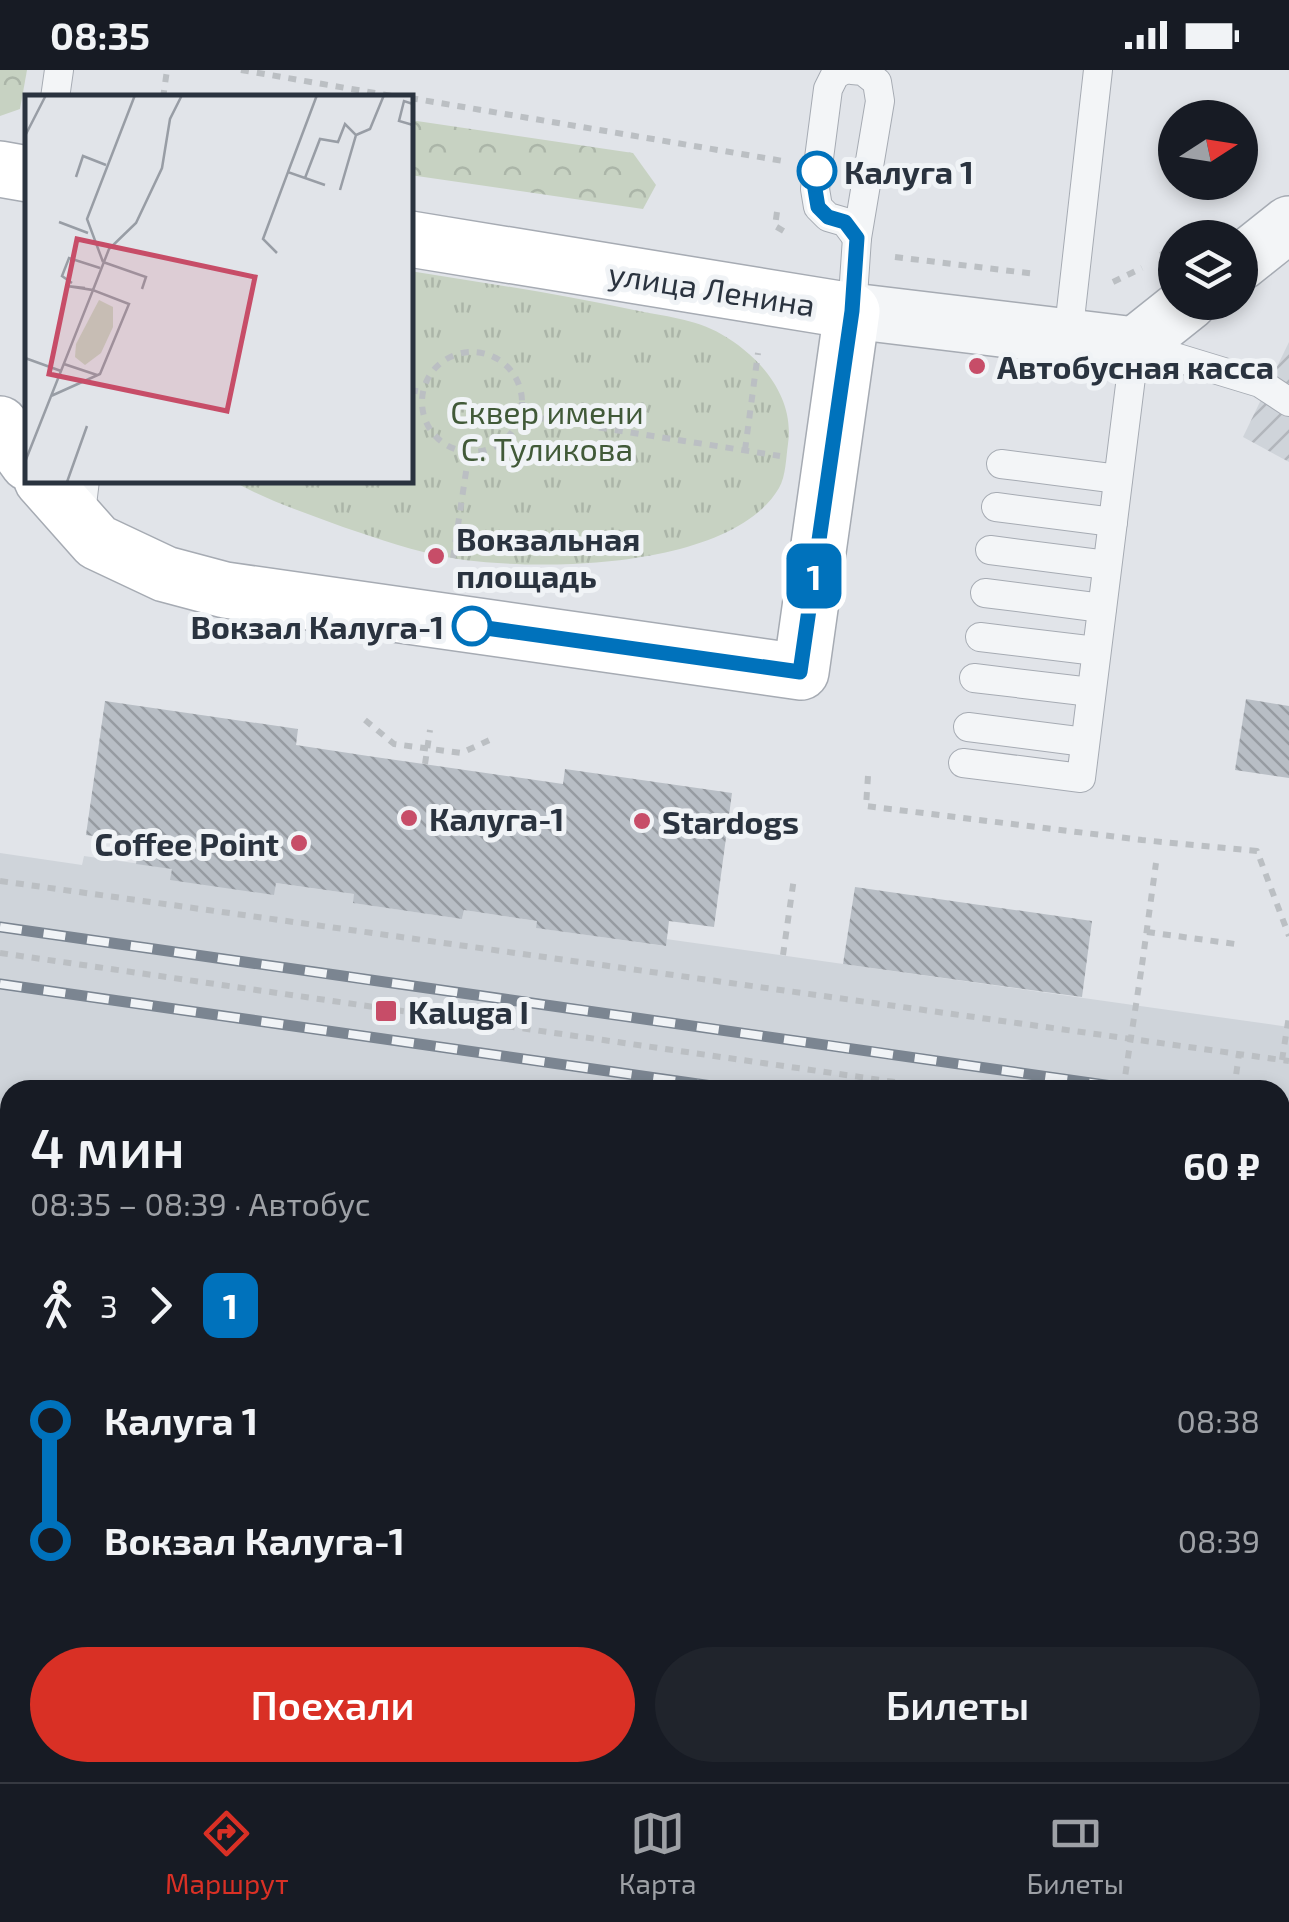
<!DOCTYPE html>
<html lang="ru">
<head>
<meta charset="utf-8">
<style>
  :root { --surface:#171b24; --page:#20242c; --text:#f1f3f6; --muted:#9ea1a6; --line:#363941; --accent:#d93025 }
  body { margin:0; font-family:"Exo 2",sans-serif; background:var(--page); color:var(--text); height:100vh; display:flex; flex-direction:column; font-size:38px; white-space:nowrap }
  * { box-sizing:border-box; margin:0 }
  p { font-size:32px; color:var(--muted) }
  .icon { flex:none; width:55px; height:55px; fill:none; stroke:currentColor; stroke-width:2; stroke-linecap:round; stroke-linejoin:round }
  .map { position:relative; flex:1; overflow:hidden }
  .panel { position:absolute; left:0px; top:1010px; width:1290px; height:702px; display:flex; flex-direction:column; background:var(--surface); border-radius:30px 30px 0 0; box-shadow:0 5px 15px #0003 }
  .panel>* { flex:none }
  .badge { padding:0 20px; border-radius:15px; font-size:35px; line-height:65px }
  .needle { width:65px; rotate:78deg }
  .buttons { position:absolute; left:1158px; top:30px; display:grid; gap:20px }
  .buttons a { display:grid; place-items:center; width:100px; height:100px; border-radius:50%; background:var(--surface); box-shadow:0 5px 15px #0003; font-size:50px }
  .map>.badge { position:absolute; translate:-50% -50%; box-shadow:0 0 0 5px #fff }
  .legs { display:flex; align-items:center; gap:15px; height:110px; padding:0 30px; font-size:32px }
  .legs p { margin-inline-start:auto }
  .overview { display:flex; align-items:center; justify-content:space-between; height:170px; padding:0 30px }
  h1 { font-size:55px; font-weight:600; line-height:75px }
  .cta { display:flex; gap:20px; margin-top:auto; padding:20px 30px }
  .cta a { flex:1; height:115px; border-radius:60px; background:var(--accent); color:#fff; font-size:40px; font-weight:600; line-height:115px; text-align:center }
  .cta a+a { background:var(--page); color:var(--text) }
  ul { padding:0 30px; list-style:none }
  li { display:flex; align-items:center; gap:35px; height:120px; font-size:38px }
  li i { display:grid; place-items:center; width:15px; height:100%; margin:0 12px; background:currentColor }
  li i::after { content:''; width:25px; height:25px; margin:-12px; border:8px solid; border-radius:50%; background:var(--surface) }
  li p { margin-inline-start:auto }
  li:first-child i { background:linear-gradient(#0000 50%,currentColor 0) }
  li:last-child i { background:linear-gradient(currentColor 50%,#0000 0) }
  .status { display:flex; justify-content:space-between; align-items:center; height:70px; padding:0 50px; background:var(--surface); direction:ltr }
  .status svg { height:28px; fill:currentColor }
  .tabs { display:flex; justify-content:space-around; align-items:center; height:140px; border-top:2px solid var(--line); background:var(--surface); font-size:28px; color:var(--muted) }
  .tabs a { display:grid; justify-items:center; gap:5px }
  .tabs .active { color:var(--accent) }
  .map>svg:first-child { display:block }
  .built { fill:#cfd4da }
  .industrial { fill:url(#industrial-furrows) }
  .grass { fill:url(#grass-tufts) }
  .forest { fill:url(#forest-crowns) }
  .building { fill:url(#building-back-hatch) }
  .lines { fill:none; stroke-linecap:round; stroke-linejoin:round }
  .lane-casing { stroke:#a6abb3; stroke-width:30 }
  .street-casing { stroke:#a6abb3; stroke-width:58 }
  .secondary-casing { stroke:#a6abb3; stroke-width:58 }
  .path { stroke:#bbbfc3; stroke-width:6; stroke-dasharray:8 8; stroke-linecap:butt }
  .lane { stroke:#f3f5f7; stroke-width:28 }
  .street { stroke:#f3f5f7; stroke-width:55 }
  .secondary { stroke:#fff; stroke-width:55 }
  .rail-casing { stroke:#7b8591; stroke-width:11 }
  .rail { stroke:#f0f3f6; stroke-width:8; stroke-dasharray:22; stroke-linecap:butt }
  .path-bridge { stroke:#bbbfc3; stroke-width:6; stroke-dasharray:8 8; stroke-linecap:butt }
  .line-1-casing { stroke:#fff; stroke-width:22 }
  .line-1 { stroke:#0072bc; stroke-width:15 }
  .stop-1-dot { fill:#fff; stroke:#0072bc; stroke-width:5 }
  .poi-dot { fill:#c74d68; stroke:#f0f3f6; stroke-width:4 }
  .labels { text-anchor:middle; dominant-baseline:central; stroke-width:10; stroke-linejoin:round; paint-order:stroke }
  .stop-label { font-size:32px; font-weight:bold; fill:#2a333f; stroke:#f0f3f6; text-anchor:start }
  .street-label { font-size:32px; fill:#2a333f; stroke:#f0f3f6 }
  .poi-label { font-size:32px; font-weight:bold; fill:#2a333f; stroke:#f0f3f6; text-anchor:start }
  .park-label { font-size:32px; fill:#415a38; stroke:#f0f3f6 }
  .inset-road { fill:none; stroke:#989da5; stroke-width:2.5 }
  .view { fill:#c74d68; fill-opacity:0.15; stroke:#c74d68; stroke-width:5 }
  .inset-edge { fill:none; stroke:#2a333f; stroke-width:5 }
</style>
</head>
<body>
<div class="status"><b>08:35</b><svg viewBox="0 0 49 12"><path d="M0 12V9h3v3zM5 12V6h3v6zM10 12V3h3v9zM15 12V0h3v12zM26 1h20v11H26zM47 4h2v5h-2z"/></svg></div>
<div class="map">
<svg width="1289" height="1712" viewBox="0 0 1289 1712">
  <defs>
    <pattern id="industrial-furrows" width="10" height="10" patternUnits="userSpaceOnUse" patternTransform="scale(2.5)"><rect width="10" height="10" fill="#cfd4da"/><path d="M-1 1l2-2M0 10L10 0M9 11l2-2" fill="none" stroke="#b2b6bc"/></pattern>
    <pattern id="grass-tufts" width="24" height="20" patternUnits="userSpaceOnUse" patternTransform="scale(2.5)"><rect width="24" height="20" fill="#c7d2c2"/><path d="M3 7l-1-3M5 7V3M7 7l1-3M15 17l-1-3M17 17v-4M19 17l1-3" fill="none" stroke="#abb5a8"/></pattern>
    <pattern id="forest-crowns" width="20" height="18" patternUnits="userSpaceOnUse" patternTransform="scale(2.5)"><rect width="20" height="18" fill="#c7d2c2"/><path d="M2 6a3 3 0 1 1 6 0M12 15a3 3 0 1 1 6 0" fill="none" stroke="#abb5a8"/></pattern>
    <pattern id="building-back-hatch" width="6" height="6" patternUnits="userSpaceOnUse" patternTransform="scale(2.5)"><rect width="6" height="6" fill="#b8bec5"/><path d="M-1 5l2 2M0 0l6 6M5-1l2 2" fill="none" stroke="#969ba1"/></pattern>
  </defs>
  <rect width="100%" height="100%" fill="#e1e4e9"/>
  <!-- built -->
  <g class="built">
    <path d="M 0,783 L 82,795 L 84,786 L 354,824 L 354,833 L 462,849 L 464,840 L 537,851 L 537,858 L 665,876 L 666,869 L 1289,957 L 1289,1712 L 513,1712 L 474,1703 L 1280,1702 L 1280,1020 L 10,1020 L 10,1058 L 0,1056 Z"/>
    <path d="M 0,1323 L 10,1324 L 10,1591 L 0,1589 Z"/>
  </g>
  <!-- industrial -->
  <g class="industrial">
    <path d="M 1289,272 L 1289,392 L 1243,367 Z"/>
    <path d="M 0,1056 L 10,1058 L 10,1324 L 0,1323 Z"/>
    <path d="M 0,1630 L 10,1631 L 10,1702 L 528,1702 L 554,1712 L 0,1712 Z"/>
  </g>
  <!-- grass -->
  <path class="grass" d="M 410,201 C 485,213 560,224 634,240 C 663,246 696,249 721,264 C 760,286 795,327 788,374 C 786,387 786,406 779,418 C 731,500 535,502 452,488 C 415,482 379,469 343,457 C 305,443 266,430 231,410 L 410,410 Z"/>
  <!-- forest -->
  <g class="forest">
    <path d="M 0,0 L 27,0 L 20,39 L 0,46 Z"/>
    <path d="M 410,50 L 633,83 L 656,115 L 643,139 L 410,105 Z"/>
  </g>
  <!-- building -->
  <g class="building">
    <path d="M 1246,629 L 1289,636 L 1289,708 L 1235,700 Z"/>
    <path d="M 105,631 L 298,659 L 296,675 L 368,686 L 563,714 L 565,699 L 732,723 L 714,857 L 669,851 L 666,876 L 536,858 L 537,851 L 464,840 L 462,849 L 353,833 L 354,824 L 276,813 L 274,825 L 170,810 L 172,799 L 136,794 L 139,772 L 86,765 Z"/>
    <path d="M 855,817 L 1092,851 L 1082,927 L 843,894 Z"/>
  </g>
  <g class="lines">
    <defs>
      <g id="lane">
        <path d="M 844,0 L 835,5 L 828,19 L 815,119 L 818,137 L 828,147 L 845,152 L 857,168"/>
        <path d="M 55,28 L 59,0"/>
        <path d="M 852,241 L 857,168 L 880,31 L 877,12 L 863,1 L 852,0"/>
        <path d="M 1068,267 L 1098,0"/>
        <path d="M 1001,394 L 1118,409"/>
        <path d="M 996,437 L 1113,452"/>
        <path d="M 80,451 L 85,410"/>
        <path d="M 990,480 L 1107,495"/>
        <path d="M 985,523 L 1102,538"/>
        <path d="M 980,567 L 1096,581"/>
        <path d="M 974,608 L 1091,622"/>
        <path d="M 968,657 L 1085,672"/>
        <path d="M 963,693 L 1081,708 L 1135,275 L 1260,313 L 1289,332"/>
      </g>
      <g id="street">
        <path d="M 1240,193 L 1289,154"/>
        <path d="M 852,241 L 1135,275 L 1189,232"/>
      </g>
      <g id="secondary">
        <path d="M 0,99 L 28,104"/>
        <path d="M 0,354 L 28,393"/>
        <path d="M 42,410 L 97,472 L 165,504 L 225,520 L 801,602 L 852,241 L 410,169"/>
      </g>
    </defs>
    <!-- lane casing -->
    <use href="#lane" class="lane-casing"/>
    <!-- street casing -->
    <use href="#street" class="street-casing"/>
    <!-- secondary casing -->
    <use href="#secondary" class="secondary-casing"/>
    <!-- path -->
    <g class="path">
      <path d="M 241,0 L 404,28"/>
      <path d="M 163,28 L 167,0"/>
      <path d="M 410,28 L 783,91"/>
      <path d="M 777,142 L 775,156 L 787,163"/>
      <path d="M 1185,168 L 1201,157"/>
      <path d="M 1161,185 L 1175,175"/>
      <path d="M 895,187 L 1036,204"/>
      <path d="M 1113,212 L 1142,198"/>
      <circle cx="472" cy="332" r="50"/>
      <path d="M 410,320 L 422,322"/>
      <path d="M 520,345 L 780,386"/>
      <path d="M 745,380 L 758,283"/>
      <path d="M 453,488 L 469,382"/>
      <path d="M 365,650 L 394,674 L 461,683 L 492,669"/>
      <path d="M 425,694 L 430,660"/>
      <path d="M 868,706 L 866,736 L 1142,770 L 1257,781 L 1289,866"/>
      <path d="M 0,811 L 1289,991"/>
      <path d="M 1147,862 L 1235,874"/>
      <path d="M 0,883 L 950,1020"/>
      <path d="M 783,885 L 794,808"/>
      <path d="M 1142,895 L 1156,793"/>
      <path d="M 1282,990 L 1289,946"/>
      <path d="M 1234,1020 L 1239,984"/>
      <path d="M 1280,1653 L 1289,1654"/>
      <path d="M 842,1712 L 844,1702"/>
    </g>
    <!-- lane -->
    <use href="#lane" class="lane"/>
    <!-- street -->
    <use href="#street" class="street"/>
    <!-- secondary -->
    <use href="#secondary" class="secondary"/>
    <defs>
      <g id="rail">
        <path d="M 0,857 L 1140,1020"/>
        <path d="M 0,914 L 740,1020"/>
        <path d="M 1280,1040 L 1289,1041"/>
        <path d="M 1280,1097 L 1289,1098"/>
      </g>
    </defs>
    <!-- rail casing -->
    <use href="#rail" class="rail-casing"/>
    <!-- rail -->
    <use href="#rail" class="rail"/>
    <!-- path-bridge -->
    <path class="path-bridge" d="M 1123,1020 L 1142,895"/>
  </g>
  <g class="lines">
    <defs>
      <path id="line-1" d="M 472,556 L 800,602 L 852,241 L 857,168 L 845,152 L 828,147 L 818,137 L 815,119 L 817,101"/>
    </defs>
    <!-- line-1 casing -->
    <use href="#line-1" class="line-1-casing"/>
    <!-- line-1 -->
    <use href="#line-1" class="line-1"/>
  </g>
  <!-- markers -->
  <g class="stop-1-dot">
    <circle cx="817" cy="101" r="18"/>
    <circle cx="472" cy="556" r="18"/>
  </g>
  <g class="poi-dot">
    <circle cx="977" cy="296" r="10"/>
    <circle cx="436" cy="486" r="10"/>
    <circle cx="409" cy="748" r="10"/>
    <circle cx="642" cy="751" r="10"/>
    <circle cx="299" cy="773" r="10"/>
    <rect x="374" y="929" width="24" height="24" rx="5"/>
  </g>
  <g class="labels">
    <!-- stop labels -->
    <g class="stop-label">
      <text x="844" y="101">Калуга 1</text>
      <text x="444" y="556" text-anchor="end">Вокзал Калуга-1</text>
    </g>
    <!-- street labels -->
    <g class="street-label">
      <text transform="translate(712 218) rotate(9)">улица Ленина</text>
    </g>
    <!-- poi labels -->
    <g class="poi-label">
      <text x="997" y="296">Автобусная касса</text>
      <text x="456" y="468">Вокзальная<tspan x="456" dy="37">площадь</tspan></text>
      <text x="429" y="748">Калуга-1</text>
      <text x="662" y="751">Stardogs</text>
      <text x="279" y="773" text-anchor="end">Coffee Point</text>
      <text x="408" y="941">Kaluga I</text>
    </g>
    <!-- park labels -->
    <g class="park-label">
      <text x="547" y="341">Сквер имени<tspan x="547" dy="37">С. Туликова</tspan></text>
    </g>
  </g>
  <!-- overview -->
  <g transform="translate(25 25)">
    <rect width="388" height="388" fill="#e1e4e9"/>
    <path d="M 74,205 L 88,212 L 88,232 L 76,258 L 60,270 L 50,262 L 51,249 Z" fill="#c7d2c2"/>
    <path class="inset-road" d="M 388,9 L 379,6 L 374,26 L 388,30M 331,40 L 345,34 L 359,0M 0,41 L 21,0M 263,77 L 292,0M 51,82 L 58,61 L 81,70M 280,83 L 295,44 L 313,47 L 320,29 L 331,40 L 315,95M 34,127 L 63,138M 252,158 L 238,144 L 263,77 L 300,90M 78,167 L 62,124 L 110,0M 78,167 L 121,182 L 117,194M 47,188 L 37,181 L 44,163 L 75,173M 60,193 L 42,191 L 68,195 L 84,154 L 111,128 L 137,73 L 145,24 L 157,0M 0,263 L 36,276M 39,269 L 72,280M 0,367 L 68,195 L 104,209 L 75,279 L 26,301M 42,387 L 62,331"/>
    <path class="view" d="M 52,144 L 230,182 L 202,316 L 24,279 Z"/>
    <rect width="388" height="388" class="inset-edge"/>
  </g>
</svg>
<div class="buttons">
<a><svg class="needle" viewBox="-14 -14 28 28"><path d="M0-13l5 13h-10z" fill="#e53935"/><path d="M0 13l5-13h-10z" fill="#9ea1a6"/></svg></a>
<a><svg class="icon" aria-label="layers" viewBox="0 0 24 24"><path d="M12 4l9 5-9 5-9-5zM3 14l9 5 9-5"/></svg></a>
</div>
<b class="badge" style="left:814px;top:506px;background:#0072bc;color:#fff">1</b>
<section class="panel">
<div class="overview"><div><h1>4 мин</h1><p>08:35 – 08:39 · Автобус</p></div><b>60 ₽</b></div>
<div class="legs"><svg class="icon" aria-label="walk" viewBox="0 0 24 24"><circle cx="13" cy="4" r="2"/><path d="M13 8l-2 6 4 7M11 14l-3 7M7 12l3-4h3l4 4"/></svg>3<svg class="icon" aria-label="forward" viewBox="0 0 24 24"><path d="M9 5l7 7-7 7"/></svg><b class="badge" style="background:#0072bc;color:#fff">1</b></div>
<ul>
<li><i style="color:#0072bc"></i><b>Калуга 1</b><p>08:38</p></li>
<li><i style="color:#0072bc"></i><b>Вокзал Калуга-1</b><p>08:39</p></li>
</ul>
<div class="cta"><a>Поехали</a><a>Билеты</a></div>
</section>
</div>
<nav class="tabs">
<a class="active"><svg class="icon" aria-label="directions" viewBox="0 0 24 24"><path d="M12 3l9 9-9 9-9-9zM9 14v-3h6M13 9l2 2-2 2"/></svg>Маршрут</a>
<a><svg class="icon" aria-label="map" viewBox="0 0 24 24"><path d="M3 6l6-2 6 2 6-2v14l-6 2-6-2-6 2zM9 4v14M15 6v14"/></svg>Карта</a>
<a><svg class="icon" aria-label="tickets" viewBox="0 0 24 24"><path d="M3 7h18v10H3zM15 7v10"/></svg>Билеты</a>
</nav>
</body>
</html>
